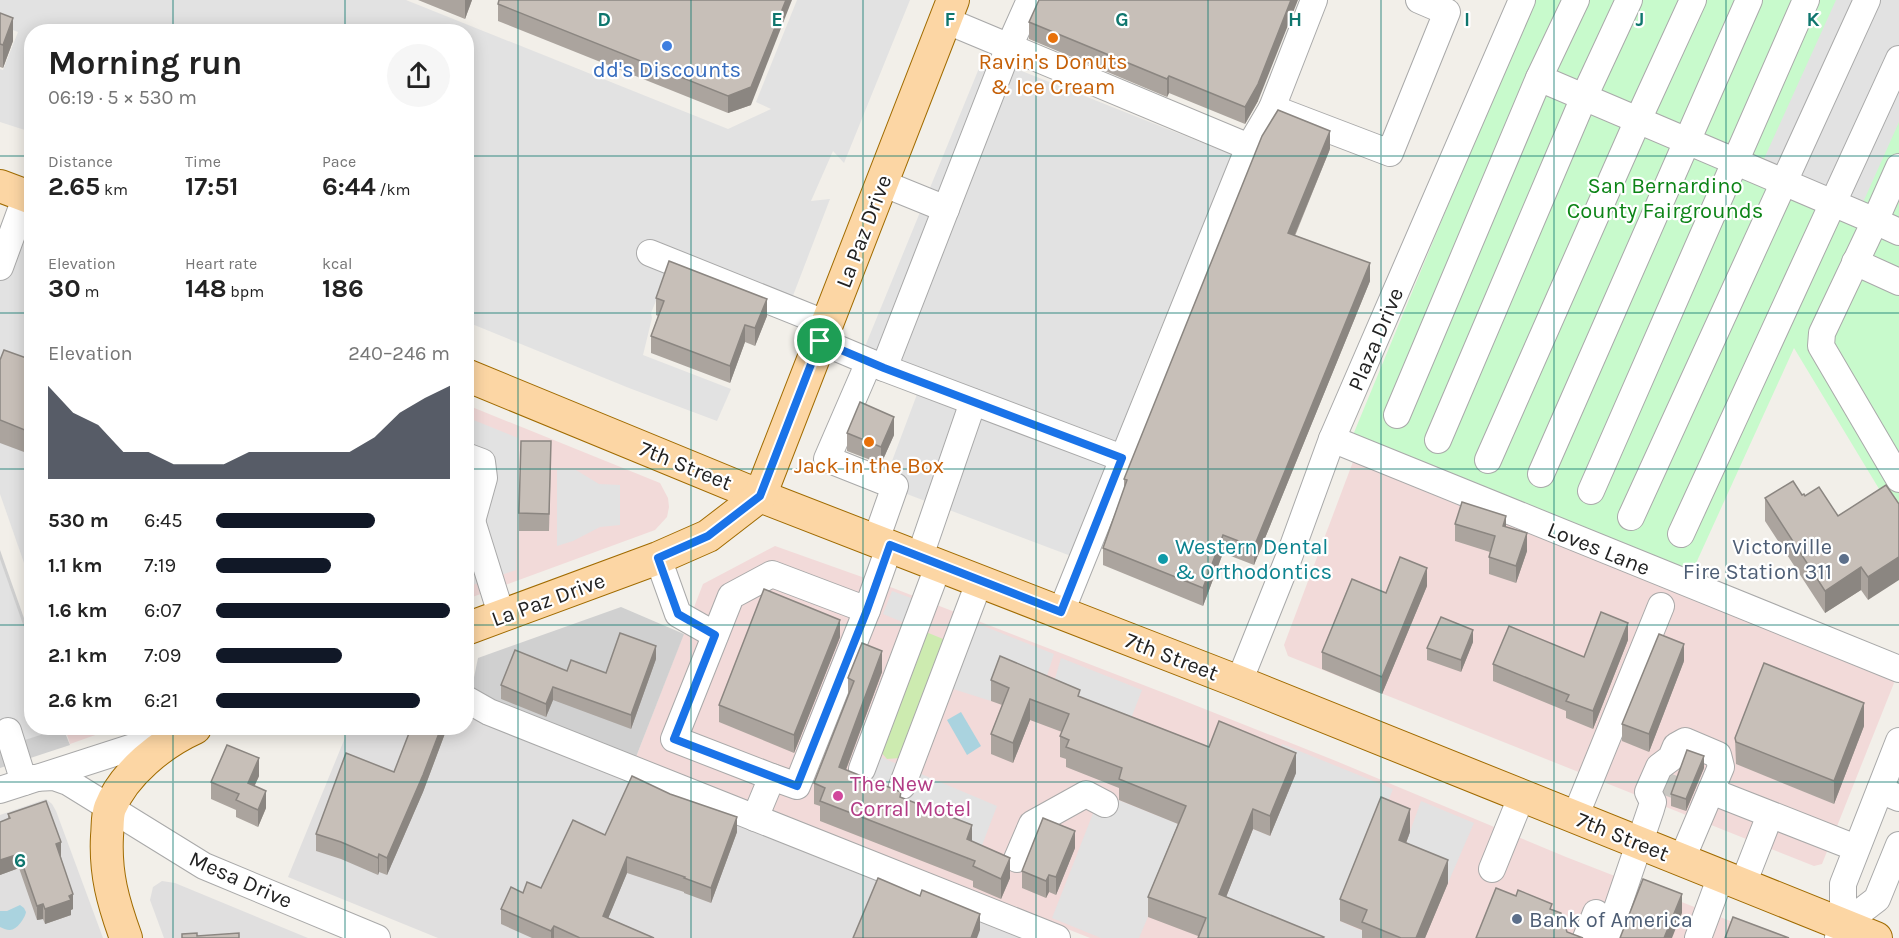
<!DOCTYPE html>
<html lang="en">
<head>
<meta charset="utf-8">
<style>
  body { margin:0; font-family:Karla,sans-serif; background:#f6f6f6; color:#222; height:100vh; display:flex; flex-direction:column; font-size:22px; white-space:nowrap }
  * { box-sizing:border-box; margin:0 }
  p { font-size:20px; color:#767676 }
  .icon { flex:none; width:33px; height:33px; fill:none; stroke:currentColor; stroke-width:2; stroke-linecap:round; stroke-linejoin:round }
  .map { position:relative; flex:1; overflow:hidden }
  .panel { position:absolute; left:24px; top:24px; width:450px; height:711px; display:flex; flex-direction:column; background:#fff; border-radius:24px; box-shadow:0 3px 15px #0003 }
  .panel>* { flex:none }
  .pin { position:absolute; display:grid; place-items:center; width:51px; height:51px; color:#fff; margin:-26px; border:3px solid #fff; border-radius:50%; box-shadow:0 2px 6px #0007 }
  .round { display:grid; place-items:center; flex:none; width:63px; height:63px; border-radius:32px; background:#f6f6f6 }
  .overview { display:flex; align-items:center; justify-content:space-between; height:102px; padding:0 24px }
  h1 { font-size:33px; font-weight:700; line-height:45px }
  .metrics { display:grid; grid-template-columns:repeat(3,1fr); gap:9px; height:102px; padding:6px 24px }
  .metrics div { display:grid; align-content:center }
  .metrics b { font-size:26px; font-weight:700 }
  .metrics small { font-size:16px; font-weight:400 }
  .metrics p { font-size:16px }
  .chart { height:168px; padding:12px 24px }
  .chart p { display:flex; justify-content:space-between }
  .chart svg { width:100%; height:108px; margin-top:6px; fill:#111827; opacity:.7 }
  ul { padding:0 24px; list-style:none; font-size:20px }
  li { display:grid; grid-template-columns:96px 72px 1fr; align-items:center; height:45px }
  li i { height:15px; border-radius:8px; background:#111827 }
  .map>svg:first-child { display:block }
  .residential { fill:#e0dfdf }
  .commercial { fill:#f2dad9 }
  .religious { fill:#d0d0d0 }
  .grass { fill:#cdebb0 }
  .park { fill:#c8facc }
  .parking { fill:#e2e2e2 }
  .water { fill:#aad3df }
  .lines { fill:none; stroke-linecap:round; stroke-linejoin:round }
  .minor-tunnel { stroke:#c8c6c1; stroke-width:26; stroke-dasharray:26 13; stroke-linecap:butt }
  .minor-casing { stroke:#a9a9a9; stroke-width:28 }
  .major-casing { stroke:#a06b00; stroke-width:34 }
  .minor { stroke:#fff; stroke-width:26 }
  .major { stroke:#fcd6a4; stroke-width:32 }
  .wall { fill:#aba49e }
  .shaded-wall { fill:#8b8681 }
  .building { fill:#c7bfb8; stroke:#8b8681; stroke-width:1.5 }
  .route-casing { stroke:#fff; stroke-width:12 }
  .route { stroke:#1a73e8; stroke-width:8 }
  .grid { fill:none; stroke:#0f766e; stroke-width:1.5; stroke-opacity:0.55 }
  .food-dot { fill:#e8710a; stroke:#fff; stroke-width:2 }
  .shop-dot { fill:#3f7fe0; stroke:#fff; stroke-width:2 }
  .culture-dot { fill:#0f9aa8; stroke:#fff; stroke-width:2 }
  .service-dot { fill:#5c6f8a; stroke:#fff; stroke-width:2 }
  .hotel-dot { fill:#d1479c; stroke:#fff; stroke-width:2 }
  .labels { text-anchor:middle; stroke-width:4.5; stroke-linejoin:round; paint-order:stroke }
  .food-label { font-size:22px; fill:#c56008; stroke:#fff }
  .shop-label { font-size:22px; fill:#366cbe; stroke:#fff }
  .park-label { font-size:22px; fill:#0c8416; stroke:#fff }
  .street-label { font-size:22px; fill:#222; stroke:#fff }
  .culture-label { font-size:22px; fill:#0d838f; stroke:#fff; text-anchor:start }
  .service-label { font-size:22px; fill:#4e5e75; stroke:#fff; text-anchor:end }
  .hotel-label { font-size:22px; fill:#b23c85; stroke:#fff; text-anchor:start }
  .grid-label { font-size:20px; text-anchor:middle; font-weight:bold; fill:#0f766e; stroke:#fff; stroke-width:4.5; stroke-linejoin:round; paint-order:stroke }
</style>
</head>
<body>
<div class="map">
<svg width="1899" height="938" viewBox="0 0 1899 938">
  <rect width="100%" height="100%" fill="#f2efe9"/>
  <g class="residential">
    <polygon points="467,706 1027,938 438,938 288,877 349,728 466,728"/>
    <polygon points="46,799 52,804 56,811 103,938 0,938 0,815"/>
    <polygon points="162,881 175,883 308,938 164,938 150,900 153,887"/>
  </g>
  <g class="commercial">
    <polygon points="467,405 660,483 668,498 669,507 667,517 655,530 467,599"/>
    <polygon points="1354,459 1889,675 1894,683 1822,864 1814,866 1288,656 1284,645"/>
    <polygon points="775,546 893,588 1177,698 1336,761 1566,857 1774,938 1090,938 636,757 703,584"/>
    <polygon points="65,728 115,728 70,744"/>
  </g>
  <g class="religious">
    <polygon points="0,550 31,638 32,728 63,728 70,745 0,768"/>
    <polygon points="621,607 684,634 636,757 471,692 478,658"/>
  </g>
  <polygon class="grass" points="926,632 948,641 900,758 887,759 880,751"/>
  <polygon class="park" points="1533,0 1899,0 1899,522 1794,348 1692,572 1353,435"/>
  <g class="parking">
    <polygon points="0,0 406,0 728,129 771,109 756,102 797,0 910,0 844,163 833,151 811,201 830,199 786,314 667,274 651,313 652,318 643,355 731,389 717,421 629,388 467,322 466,32 32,32 31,132 0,122 0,69 3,70 18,32 0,25"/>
    <polygon points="1836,0 1899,0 1899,122 1856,218 1758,172"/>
    <polygon points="984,56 1233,155 1145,366 1071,556 883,485 916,397 921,375 864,349"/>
    <polygon points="0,225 31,238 31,583 0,494"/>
    <polygon points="466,417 518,438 516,570 467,587"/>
    <polygon points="557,470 576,470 599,484 620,485 620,525 600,527 573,541 557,546"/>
    <polygon points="0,559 31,647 32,728 62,728 0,748"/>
    <polygon points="892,591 933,606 876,755 997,806 981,848 842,786 907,624 883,614"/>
    <polygon points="961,617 1054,654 1041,694 1000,678 991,701 934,683"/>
    <polygon points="1061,658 1142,690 1125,734 1049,699"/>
    <polygon points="1282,744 1393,789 1340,921 1367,933 1364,938 1276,938 1219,915 1253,829 1271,836 1273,764"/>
    <polygon points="1101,793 1186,827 1139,938 1101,938 1052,918"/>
    <polygon points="1421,801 1474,823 1448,883 1399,862"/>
  </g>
  <g class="water">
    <polygon points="961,712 981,746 967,755 947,720"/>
    <path d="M20 905 24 908 26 912C25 918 17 930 10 930 6 930 3 928 0 927V911H7Z"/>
  </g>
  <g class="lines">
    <polyline class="minor-tunnel" points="1664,795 1672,774"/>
    <defs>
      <g id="minor">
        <polyline points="1314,0 1272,108 1390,153 1447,12 1419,0"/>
        <polyline points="1576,0 1539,78 1875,221 1822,333 1821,346 1899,479"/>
        <polyline points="945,20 1249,147 1061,612"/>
        <polyline points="1249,147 1272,108"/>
        <polyline points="1899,167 1875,221 1899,232"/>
        <polyline points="882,183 946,209"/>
        <polyline points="650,253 827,324"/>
        <polyline points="1855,262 1899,282"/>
        <polyline points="0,267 26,196"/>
        <polyline points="820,341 884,368 1122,458"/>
        <polyline points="869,362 827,459 895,486 876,540"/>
        <polyline points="884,368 1009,47 1030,0"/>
        <polyline points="1397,415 1539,78"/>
        <polyline points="1332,439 1899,669"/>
        <polyline points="1438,440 1584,97 1629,0"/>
        <polyline points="466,456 482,462 484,478 472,521"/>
        <polyline points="1488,460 1638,120 1693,0"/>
        <polyline points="1541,474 1749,0"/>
        <polyline points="1591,491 1806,0"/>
        <polyline points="1631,517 1867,0"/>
        <polyline points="466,518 472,521 502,617"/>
        <polyline points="1681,534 1899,59"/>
        <polyline points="920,556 973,402"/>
        <polyline points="658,558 678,614 715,635"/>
        <polyline points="1239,682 1289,557 1332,439 1522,0"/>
        <polyline points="466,699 489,712 1057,938"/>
        <polyline points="8,731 24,782"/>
        <polyline points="862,769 939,564"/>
        <polyline points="772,777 674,739 731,596 772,574 867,610"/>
        <polyline points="34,778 54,777 68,782 204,866 377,938"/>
        <polyline points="902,786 980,580"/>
        <polyline points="0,790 173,734"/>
        <polyline points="1880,790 1899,798"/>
        <polyline points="1711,791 1856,848"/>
        <polyline points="1575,817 1661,606"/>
        <polyline points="755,818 772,777 797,786 867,610 890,545"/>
        <polyline points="1017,859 1032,824 1086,794 1105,804"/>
        <polyline points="1492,869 1522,795"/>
        <polyline points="1743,884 1770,815"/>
        <polyline points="1843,925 1877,899 1899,845"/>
        <polyline points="1586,938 1596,913"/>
        <polyline points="1607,938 1651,809 1653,802 1648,792 1659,767 1671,758 1676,746 1685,741 1718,755 1721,767 1682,859"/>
        <polyline points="1698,938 1721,876"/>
        <polyline points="1838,938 1843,925 1843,884 1899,741"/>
      </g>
      <g id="major">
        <polyline points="0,186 32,198"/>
        <polyline points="466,375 760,496 1239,682 1876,938"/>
        <polyline points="466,629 658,558 708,536 760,496 953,0"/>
        <path d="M126 938C113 902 105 874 107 836 108 827 107 816 110 808 124 773 162 743 195 728"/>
      </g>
    </defs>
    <use href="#minor" class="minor-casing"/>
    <use href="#major" class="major-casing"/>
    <use href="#minor" class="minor"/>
    <use href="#major" class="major"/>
  </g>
  <g class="wall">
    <polygon points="418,0 472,0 465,19"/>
    <polygon points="498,4 751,105 728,113 498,21"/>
    <polygon points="0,13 13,41 3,68 0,67"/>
    <polygon points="1029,22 1258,101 1245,124 1169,93 1167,97 1029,39"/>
    <polygon points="1330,149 1295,236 1370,281 1254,565 1223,553 1203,606 1103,565 1103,548 1124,489 1124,479"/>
    <polygon points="656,298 767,316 755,346 745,342 730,383 651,353 651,336 658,316 656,315"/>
    <polygon points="0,360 32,360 32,455 0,443"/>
    <polygon points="847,433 894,435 881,464 847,451"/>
    <polygon points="551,459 549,531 519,531 519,513"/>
    <polygon points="1886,485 1868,600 1861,590 1825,613 1765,521 1765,498 1802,495 1838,516"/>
    <polygon points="1455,524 1506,527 1527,551 1516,583 1489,574 1489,557 1490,552 1455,541"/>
    <polygon points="1427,586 1382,694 1322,669 1322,652 1386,593"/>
    <polygon points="840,637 794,753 719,722 719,705"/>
    <polygon points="1628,640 1593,729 1566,718 1566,711 1493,681 1493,664 1584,657"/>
    <polygon points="1473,642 1461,672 1427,660 1427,648"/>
    <polygon points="656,659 631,729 553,700 546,717 501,699 501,685 567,671 606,673"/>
    <polygon points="1684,661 1649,752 1622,741 1622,724"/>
    <polygon points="882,672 846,770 901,797 972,842 1010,878 1001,899 973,887 973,881 820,821 820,806 814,804 814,783 848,697 848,678"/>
    <polygon points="991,680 1080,697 1209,747 1296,773 1270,836 1253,829 1226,897 1324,938 1198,936 1148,917 1148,897 1178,824 1119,800 1119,788 1066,767 1066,759 1060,757 1060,736 1062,732 1030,720 1013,763 991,754 991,734 1002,705 991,701"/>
    <polygon points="1864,726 1834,804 1736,764 1735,738"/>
    <polygon points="411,728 447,728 423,792 387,875 379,872 378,875 341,859 316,851 316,834 394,772"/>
    <polygon points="1704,768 1686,811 1671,806 1671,794"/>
    <polygon points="259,776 254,786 266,808 258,827 236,817 236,810 211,799 211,782"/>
    <polygon points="8,814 61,857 73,909 71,910 71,915 45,924 43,919 37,920 19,868 0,875 0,822 8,819"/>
    <polygon points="737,832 711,903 684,893 684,892 627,873 608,918 654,938 532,938 501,924 501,909 523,893 541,888 605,835"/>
    <polygon points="1410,832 1406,843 1448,883 1425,938 1362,938 1362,930 1340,921 1340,899"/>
    <polygon points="1075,848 1056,895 1049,892 1046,898 1022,888 1022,871"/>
  </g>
  <g class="shaded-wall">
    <polygon points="465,0 472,0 465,19"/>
    <polygon points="786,0 792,0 751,105 728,113 728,96"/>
    <polygon points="1291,0 1298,0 1258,101 1245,124 1245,107"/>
    <polygon points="13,18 13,41 3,68 3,45"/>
    <polygon points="1169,76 1169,93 1167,97 1167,79"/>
    <polygon points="1330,131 1330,149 1288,251 1288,233"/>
    <polygon points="1370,263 1370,281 1254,565 1254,547"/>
    <polygon points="767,299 767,316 755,346 755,328"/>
    <polygon points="745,325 745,342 730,383 730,366"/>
    <polygon points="894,417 894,435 881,464 881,447"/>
    <polygon points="1506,516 1506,533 1503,526"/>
    <polygon points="1527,533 1527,551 1516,583 1516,566"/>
    <polygon points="1223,535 1223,553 1203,606 1203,588"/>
    <polygon points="1899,557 1899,580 1868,600 1868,577"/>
    <polygon points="1861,567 1861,590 1825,613 1825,591"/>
    <polygon points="1427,568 1427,586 1382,694 1382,677"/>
    <polygon points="840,620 840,637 794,753 794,735"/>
    <polygon points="1628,623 1628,640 1593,729 1593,711"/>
    <polygon points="1473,630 1473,642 1461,672 1461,660"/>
    <polygon points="1684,644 1684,661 1649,752 1649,734"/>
    <polygon points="656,646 656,659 631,729 631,715"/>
    <polygon points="882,651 882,672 839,788 839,767"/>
    <polygon points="553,687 553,700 546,717 546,704"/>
    <polygon points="1030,699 1030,720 1013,763 1013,743"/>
    <polygon points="1864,703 1864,726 1834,804 1834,781"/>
    <polygon points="441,728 447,728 423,792 387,875 387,858"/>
    <polygon points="1296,753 1296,773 1270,836 1270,816"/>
    <polygon points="1704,756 1704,768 1686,811 1686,799"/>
    <polygon points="259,758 259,776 248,801 248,783"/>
    <polygon points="266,791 266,808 258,827 258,810"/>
    <polygon points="1253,809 1253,829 1219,915 1219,894"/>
    <polygon points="1410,809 1410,832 1399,862 1399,840"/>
    <polygon points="737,817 737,832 711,903 711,888"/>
    <polygon points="972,825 972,845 967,860 967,839"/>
    <polygon points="1075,831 1075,848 1056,895 1056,877"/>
    <polygon points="61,842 61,857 56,859 56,844"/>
    <polygon points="19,854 19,868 0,875 0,860"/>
    <polygon points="379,854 379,872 378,875 378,858"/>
    <polygon points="627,857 627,873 603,931 603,916"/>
    <polygon points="1010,858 1010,878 1001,899 1001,879"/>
    <polygon points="1448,860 1448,883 1425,938 1416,938"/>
    <polygon points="1049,875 1049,892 1046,898 1046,881"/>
    <polygon points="73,894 73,909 71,910 71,915 45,924 45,909"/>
    <polygon points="1682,894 1682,913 1672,938 1664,938"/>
    <polygon points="43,904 43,919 37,920 37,906"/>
    <polygon points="980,914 980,930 977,938 971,938"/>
    <polygon points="554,926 554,938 551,938 551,931"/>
  </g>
  <g class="building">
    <polygon points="499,0 786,0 751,87 728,96 498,4"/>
    <polygon points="1039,0 1291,0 1258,84 1245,107 1169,76 1167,79 1029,22"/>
    <polygon points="0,13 13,18 3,45 0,44"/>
    <polygon points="1278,110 1330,131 1288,233 1370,263 1254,547 1223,535 1203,588 1103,548 1127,480 1124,479 1262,136"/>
    <polygon points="669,261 767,299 755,328 745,325 730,366 651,336 664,301 656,298"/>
    <polygon points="4,350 32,360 32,433 0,420 0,360"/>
    <polygon points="860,402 894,417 881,447 847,433"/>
    <polygon points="521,441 551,441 549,514 519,513"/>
    <polygon points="1793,481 1802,495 1804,494 1805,496 1819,487 1838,516 1886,485 1899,504 1899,557 1868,577 1861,567 1825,591 1765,498"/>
    <polygon points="1462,502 1506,516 1503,526 1527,533 1516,566 1489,557 1495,536 1455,524"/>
    <polygon points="1400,557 1427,568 1382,677 1322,652 1352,579 1386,593"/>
    <polygon points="764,589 840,620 794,735 719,705"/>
    <polygon points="1601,612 1628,623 1593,711 1566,701 1569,695 1493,664 1509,626 1584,657"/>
    <polygon points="1441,617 1473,630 1461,660 1427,648"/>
    <polygon points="620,633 656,646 631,715 553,687 546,704 501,685 515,650 567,671 571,660 606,673"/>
    <polygon points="1659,634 1684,644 1649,734 1622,724"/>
    <polygon points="862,643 882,651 839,767 901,792 900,797 972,825 967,839 1010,858 1001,879 973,866 975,861 820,801 825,788 814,783 854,681 848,678"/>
    <polygon points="1000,656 1080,690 1078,696 1209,747 1219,721 1296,753 1270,816 1253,809 1219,894 1324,937 1323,938 1198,938 1206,918 1148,897 1186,806 1119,779 1122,768 1066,747 1069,740 1060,736 1069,714 1030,699 1013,743 991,734 1009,688 991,680"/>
    <polygon points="1764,663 1864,703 1834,781 1736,742 1735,738"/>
    <polygon points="411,728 441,728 423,775 387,858 379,854 378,858 341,842 316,834 346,753 394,772"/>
    <polygon points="227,745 259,758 248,783 266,791 258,810 236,800 239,794 211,782"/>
    <polygon points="1687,750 1704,756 1686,799 1671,794"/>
    <polygon points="632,776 670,794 737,817 711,888 684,878 685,877 627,857 603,916 654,938 580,938 554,926 551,931 501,909 511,887 523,893 527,882 541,888 573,820 605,835"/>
    <polygon points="1381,797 1410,809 1399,840 1448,860 1416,938 1401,938 1362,922 1367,910 1340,899"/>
    <polygon points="46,801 61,842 56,844 73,894 69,896 71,900 45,909 43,904 37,906 19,854 0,860 0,822 10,818 8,814"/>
    <polygon points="1043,818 1075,831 1056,877 1049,875 1046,881 1022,871"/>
    <polygon points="878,878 920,896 922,890 980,914 971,938 853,938"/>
    <polygon points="1643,879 1682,894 1664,938 1620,938"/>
    <polygon points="1496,888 1516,896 1518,890 1552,904 1550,909 1561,913 1567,932 1583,938 1476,938"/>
    <polygon points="1733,917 1789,938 1725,938"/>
    <polygon points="197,933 197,936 239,933 239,938 182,938 182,934"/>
  </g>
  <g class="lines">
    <defs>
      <polygon id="route" points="820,341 884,368 1122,458 1061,612 890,545 867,610 797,786 674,739 715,635 678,614 658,558 708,536 760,496"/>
    </defs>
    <use href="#route" class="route-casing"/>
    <use href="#route" class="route"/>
  </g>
  <path class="grid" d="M173 0V32M345 0V32M518 0V938M691 0V938M863 0V938M1036 0V938M1208 0V938M1381 0V938M1554 0V938M1726 0V938M0 156H32M466 156H1899M0 313H32M466 313H1899M0 469H32M466 469H1899M0 625H32M466 625H1899M173 728V938M345 728V938M0 782H1899"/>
  <g class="food-dot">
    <circle cx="1053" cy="38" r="6"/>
    <circle cx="869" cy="442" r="6"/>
  </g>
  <circle class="shop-dot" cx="667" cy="46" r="6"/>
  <circle class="culture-dot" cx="1163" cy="559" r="6"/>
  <g class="service-dot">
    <circle cx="1844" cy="559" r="6"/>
    <circle cx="1517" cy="919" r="6"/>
  </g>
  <circle class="hotel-dot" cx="838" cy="796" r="6"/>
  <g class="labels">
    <g class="food-label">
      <text x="1053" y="69">Ravin's Donuts<tspan x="1053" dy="25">&amp; Ice Cream</tspan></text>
      <text x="869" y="473">Jack in the Box</text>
    </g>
    <g class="shop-label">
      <text x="667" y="77">dd's Discounts</text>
    </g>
    <g class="park-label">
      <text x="1665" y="193">San Bernardino<tspan x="1665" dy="25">County Fairgrounds</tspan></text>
    </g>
    <g class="street-label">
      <text transform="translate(863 231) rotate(-69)" y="8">La Paz Drive</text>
      <text transform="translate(1375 339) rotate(-67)" y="8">Plaza Drive</text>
      <text transform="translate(686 465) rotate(22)" y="8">7th Street</text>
      <text transform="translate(1599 548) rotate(22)" y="8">Loves Lane</text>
      <text transform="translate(548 599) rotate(-20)" y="8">La Paz Drive</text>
      <text transform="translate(1172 656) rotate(21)" y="8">7th Street</text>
      <text transform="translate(1623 836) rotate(22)" y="8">7th Street</text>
      <text transform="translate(241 879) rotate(24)" y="8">Mesa Drive</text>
    </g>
    <g class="culture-label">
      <text x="1175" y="554">Western Dental<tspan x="1175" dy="25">&amp; Orthodontics</tspan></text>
    </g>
    <g class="service-label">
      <text x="1832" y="554">Victorville<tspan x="1832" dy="25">Fire Station 311</tspan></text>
      <text x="1529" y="927" text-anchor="start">Bank of America</text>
    </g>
    <g class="hotel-label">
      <text x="850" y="791">The New<tspan x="850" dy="25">Corral Motel</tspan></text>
    </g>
  </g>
  <g class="grid-label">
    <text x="604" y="26">D</text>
    <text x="777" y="26">E</text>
    <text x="950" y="26">F</text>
    <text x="1122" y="26">G</text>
    <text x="1295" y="26">H</text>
    <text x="1467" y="26">I</text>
    <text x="1640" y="26">J</text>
    <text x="1813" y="26">K</text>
    <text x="20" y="867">6</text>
  </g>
</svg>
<div class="pin" style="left:820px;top:341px;background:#1e9e55"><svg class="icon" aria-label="arrive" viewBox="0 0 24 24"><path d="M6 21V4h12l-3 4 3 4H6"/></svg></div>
<section class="panel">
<div class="overview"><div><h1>Morning run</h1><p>06:19 · 5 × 530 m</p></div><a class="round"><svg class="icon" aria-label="share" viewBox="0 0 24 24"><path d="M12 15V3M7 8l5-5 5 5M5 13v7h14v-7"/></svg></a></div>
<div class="metrics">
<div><p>Distance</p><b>2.65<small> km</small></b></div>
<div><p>Time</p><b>17:51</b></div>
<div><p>Pace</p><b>6:44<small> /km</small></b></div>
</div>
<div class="metrics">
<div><p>Elevation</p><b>30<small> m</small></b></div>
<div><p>Heart rate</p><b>148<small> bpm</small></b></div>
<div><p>kcal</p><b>186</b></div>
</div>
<div class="chart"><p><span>Elevation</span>240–246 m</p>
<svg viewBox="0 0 160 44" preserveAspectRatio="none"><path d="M0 44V6L10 17L20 22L30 33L40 33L50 38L60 38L70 38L80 33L90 33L100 33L110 33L120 33L130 27L140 17L150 11L160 6V44z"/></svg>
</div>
<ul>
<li><b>530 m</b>6:45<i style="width:68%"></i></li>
<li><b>1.1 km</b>7:19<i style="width:49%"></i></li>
<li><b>1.6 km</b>6:07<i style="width:100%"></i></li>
<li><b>2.1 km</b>7:09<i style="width:54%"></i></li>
<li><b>2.6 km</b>6:21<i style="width:87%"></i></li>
</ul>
</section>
</div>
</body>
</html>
